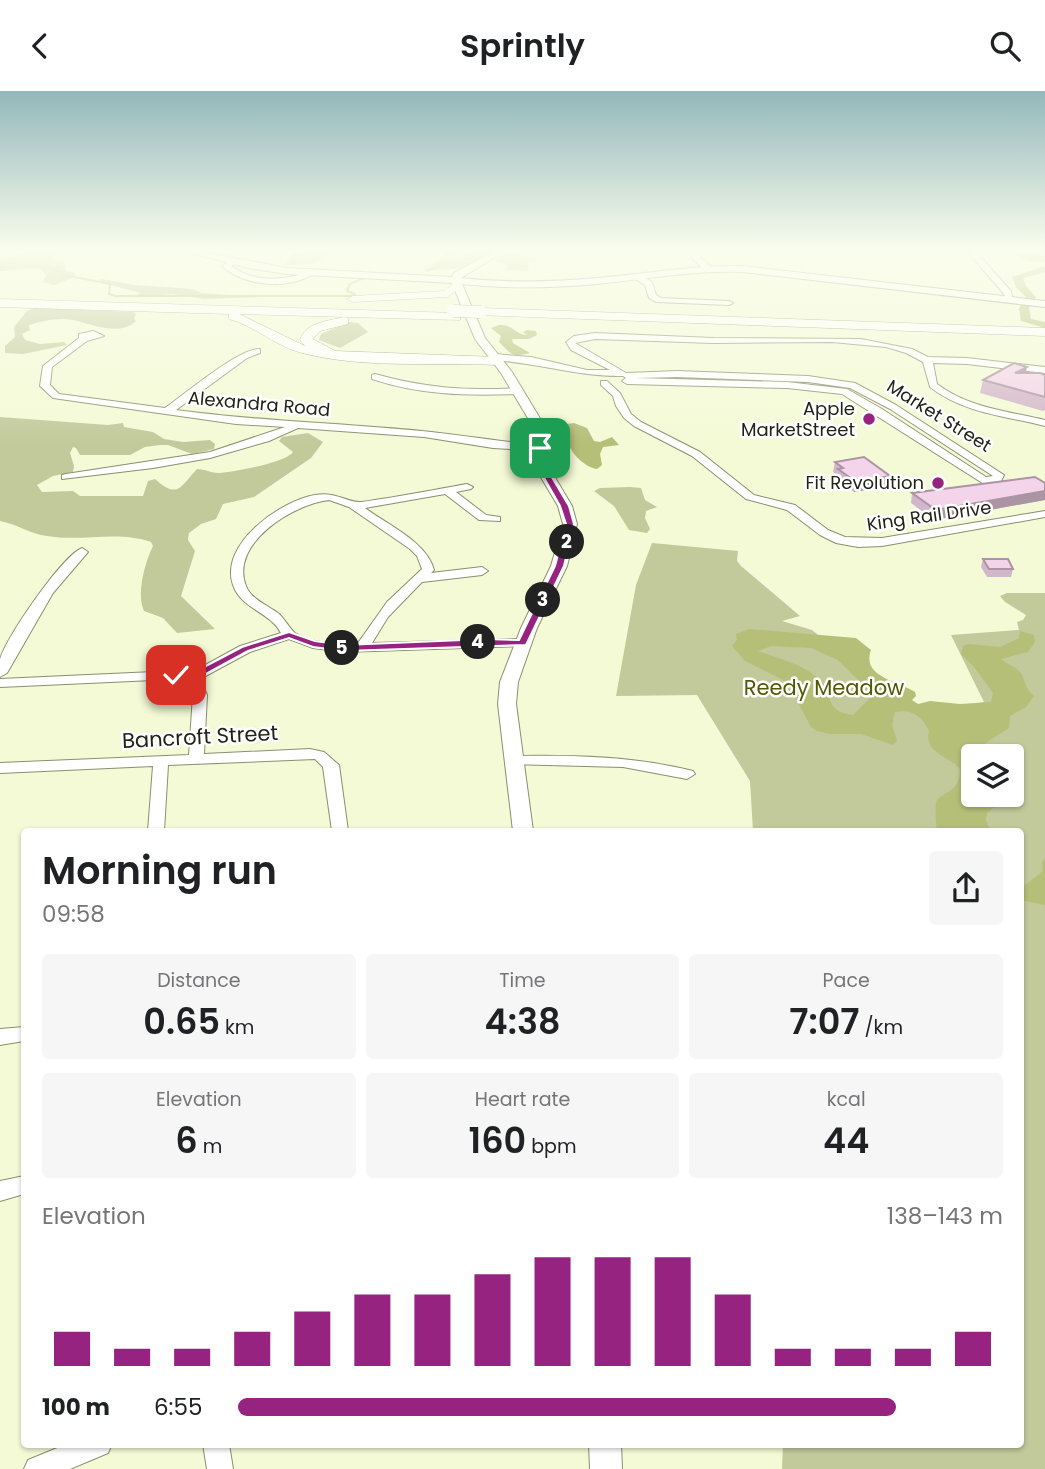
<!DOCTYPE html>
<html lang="en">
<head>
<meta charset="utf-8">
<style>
  body { margin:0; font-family:Poppins,sans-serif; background:#f6f6f6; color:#202124; height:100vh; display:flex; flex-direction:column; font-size:26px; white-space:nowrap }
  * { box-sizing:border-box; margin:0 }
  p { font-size:23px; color:#757577 }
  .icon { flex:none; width:38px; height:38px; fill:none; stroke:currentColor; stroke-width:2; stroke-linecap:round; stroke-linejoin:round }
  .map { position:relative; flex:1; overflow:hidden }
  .drawer { position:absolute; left:21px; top:737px; width:1003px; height:620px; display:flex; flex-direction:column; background:#fff; border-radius:7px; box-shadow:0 2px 5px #0004 }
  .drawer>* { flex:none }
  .controls { position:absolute; left:961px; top:653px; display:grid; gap:14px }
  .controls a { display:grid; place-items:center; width:63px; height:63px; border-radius:7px; background:#fff; box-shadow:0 2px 5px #0004; font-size:35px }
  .pin { position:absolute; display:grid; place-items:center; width:60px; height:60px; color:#fff; margin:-30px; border-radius:14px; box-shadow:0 4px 10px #0006 }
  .km { position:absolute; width:35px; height:35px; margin:-18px; border-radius:50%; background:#222; color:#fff; font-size:19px; line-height:35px; text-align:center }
  .round { display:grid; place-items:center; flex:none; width:74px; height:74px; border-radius:7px; background:#f6f6f6 }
  .head { display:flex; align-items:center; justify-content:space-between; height:119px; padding:0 21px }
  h1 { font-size:38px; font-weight:600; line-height:52px }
  .stats { display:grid; grid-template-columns:repeat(3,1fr); gap:10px; height:119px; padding:7px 21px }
  .stats div { display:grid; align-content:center; border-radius:7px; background:#f6f6f6; text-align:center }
  .stats b { font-size:35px; font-weight:600 }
  .stats small { font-size:19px; font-weight:400 }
  .stats p { font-size:19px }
  .chart { height:196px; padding:14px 21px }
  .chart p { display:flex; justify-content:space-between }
  .chart svg { width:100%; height:126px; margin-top:7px; stroke:#972380; stroke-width:6 }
  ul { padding:0 21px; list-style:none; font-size:23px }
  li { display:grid; grid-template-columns:112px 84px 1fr; align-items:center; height:52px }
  li i { height:18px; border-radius:9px; background:#972380 }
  header { display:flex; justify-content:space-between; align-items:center; height:91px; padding:0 21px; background:#fff; font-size:32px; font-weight:600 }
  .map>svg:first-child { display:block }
  .green { fill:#c2c99b; fill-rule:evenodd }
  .water { fill:#b5bf78; fill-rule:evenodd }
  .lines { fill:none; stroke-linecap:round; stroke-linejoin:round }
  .stream { stroke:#b5bf78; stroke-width:2 }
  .river { fill:#b5bf78; fill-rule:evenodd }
  .minor-casing { stroke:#8a8f6e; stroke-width:2 }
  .major-casing { stroke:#8a8f6e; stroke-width:2 }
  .highway-casing { stroke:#8a8f6e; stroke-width:1 }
  .minor { fill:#fff; fill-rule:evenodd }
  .major { fill:#fff; fill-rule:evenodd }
  .highway { fill:#fff; fill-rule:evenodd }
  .highway-bridge-casing { stroke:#8a8f6e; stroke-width:13; stroke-linecap:butt }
  .highway-bridge { stroke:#fff; stroke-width:12 }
  .wall { fill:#d2b6c9 }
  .shaded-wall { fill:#ab94a4 }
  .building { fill:#f4d4ea; stroke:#ab94a4; stroke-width:2 }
  .route { fill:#972380; stroke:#fff; stroke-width:2 }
  .poi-dot { fill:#972380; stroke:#fff; stroke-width:2.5 }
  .labels { text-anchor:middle; stroke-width:5; stroke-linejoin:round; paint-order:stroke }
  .far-street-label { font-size:18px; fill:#212316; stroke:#fff }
  .far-poi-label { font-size:18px; fill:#212316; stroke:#fff; text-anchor:end }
  .park-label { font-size:21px; fill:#535903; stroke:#fff }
  .street-label { font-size:21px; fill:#212316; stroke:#fff }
</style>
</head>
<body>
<header><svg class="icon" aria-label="back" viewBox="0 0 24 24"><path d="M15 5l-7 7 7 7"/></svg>Sprintly<svg class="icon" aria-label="search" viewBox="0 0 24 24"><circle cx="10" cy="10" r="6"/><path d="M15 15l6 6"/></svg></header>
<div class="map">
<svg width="1045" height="1378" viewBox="0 0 1045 1378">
  <rect width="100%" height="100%" fill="#f4fad6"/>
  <g class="green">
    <polygon points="24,160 70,160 51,164 54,170 64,171 66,180 75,182 75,186 54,194 43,191 46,184 39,177 0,180 0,168 24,163"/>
    <polygon points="303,160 332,160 314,172 283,175 290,169 291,164"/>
    <polygon points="450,160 458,160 454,164 460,166 471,160 501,160 456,178 426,179"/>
    <polygon points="511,161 539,168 529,172 528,180 507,179 507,173 494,170"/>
    <polygon points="102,188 135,194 193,198 201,202 261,206 204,208 172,203 133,206 129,206 141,202 103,192 100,189"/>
    <path d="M35 217 133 221 136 223 134 227 136 230C119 246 92 233 73 229 59 226 42 230 29 234L30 239 22 243 25 249 40 253 64 251 67 254 23 263 5 262V255L15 246 14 236 27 220Z"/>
    <polygon points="349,231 358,232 368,241 340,257 319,249 321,243"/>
    <path d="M0 326 108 334 123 332 124 336 153 341 164 348 183 351 210 349 215 353 214 358 192 363 168 354H160L145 356 130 364H80L76 357 73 356 70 362 74 375 73 381 53 385 37 394 42 401 73 400 80 405H143L148 390 155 388C178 409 181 395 197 378 205 378 211 382 219 382 234 381 285 372 293 361L279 350 282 346 308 342 323 351 311 367 254 406 223 413 216 428 201 433 189 442 188 449 195 460 181 505 215 538 177 542 163 527 144 520C136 503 145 471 153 455L151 451C118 439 82 451 47 445 30 443 17 433 0 430Z"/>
    <polygon points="630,396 641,397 645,409 657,416 646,420 645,427 650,438 647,442 629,439 614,415 594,400 600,397"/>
    <path d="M652 452 738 460 737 470 741 475 800 525 782 530 812 539 900 609 934 620 984 611 951 544 1019 539 1017 531 1023 529 1026 524 1005 511 1000 505 1007 502H1045V1378H782L783 1353H1020V740H753L750 690 697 604 616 605 636 494ZM973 665H1012V704H973Z"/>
  </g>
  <g class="water">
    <path d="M499 234C513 233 514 243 527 244L523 241 527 239 536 240 537 244 529 248H512L513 252 530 262C510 267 512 263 499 251L501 245 491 237Z"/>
    <path d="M567 333 574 332 587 337 594 350 600 351 612 346 619 354 603 356 600 363 602 374 597 378C579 375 560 350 567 333Z"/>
    <path d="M749 538 856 547 871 559C861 586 898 590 915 601L916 605 912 609 918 613 930 610 960 613 991 611 993 602 974 576 961 563 963 555 968 553 1000 556 1019 547 1020 540 1034 544 1035 551 1028 561 1001 568C1008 574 1019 576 1023 586 1026 595 1026 598 1034 605L1026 616 1010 625 1009 637 981 655V658L988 665H973V704H1012V699L1024 706 998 713 987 722 986 729 990 740H937C936 732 935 721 936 712 938 701 961 704 960 678 949 664 924 663 929 640 922 625 912 618 895 621L892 634 897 650 893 654 861 643H830L817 640 811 636 787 591 745 570 732 555 737 549 736 543ZM771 555 811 557 838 569 873 604 853 624C823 621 834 601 818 587 801 572 777 567 758 560Z"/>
    <polygon points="1045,767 1045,814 1020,809 1020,798 1043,780 1042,771"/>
  </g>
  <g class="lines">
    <g class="stream">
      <polyline points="0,176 47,175 64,184 110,193 109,203 115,205 351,205 355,203 347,200 350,193 366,186"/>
      <polyline points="426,180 473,165 477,162 474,160"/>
    </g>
    <g class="river">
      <polygon points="1007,160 1045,165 1045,171 1028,170"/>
      <polygon points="1045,175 1045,181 1023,187 1026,195 1036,206 1029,217 1031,228 1045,231 1045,237 1021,230 1019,217 1026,206 1016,196 1012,186"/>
    </g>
    <defs>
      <g id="minor">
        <polygon points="701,160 710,160 700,166 710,175 710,179 704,179 691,166"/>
        <polygon points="967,160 975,160 1011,200 1013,211 1007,211 1004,203"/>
        <path d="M232 169 239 171 231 175C254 192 285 190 310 180L314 182C290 200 243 195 222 175Z"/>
        <polygon points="635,184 641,184 652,191 656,204 661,207 729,210 733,212 729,214 656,211 649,207 645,194 635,188"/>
        <path d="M93 240 104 245 87 250 52 276 50 294 59 303 165 317C185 303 239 257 260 258V262L247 267 176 319C258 330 340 332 422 340 462 344 500 351 540 354L545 357 540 360 493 357 424 346 298 337 269 350 210 367 153 377 62 388V384L66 383 210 361 285 336 236 333 53 307 40 295 43 275 79 247V243Z"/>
        <path d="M595 242 713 247 861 248 912 258 928 266 967 267 1045 276V282L967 273 933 272 937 293C969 317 1007 320 1045 329V335C1005 325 963 322 930 296L923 271 906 262 886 256 832 251 713 252 595 248 575 252 626 282 677 280 808 285 855 292 896 314 1004 384 1001 390 984 393 842 303 787 297 627 293 622 290 626 287 623 285C579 286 538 272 494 269L490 266 494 263 531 266 587 279H610L571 259 566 251 574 245ZM677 286 808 291 850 297 890 318 993 385 986 386 882 318 847 298 787 291 636 287Z"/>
        <path d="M375 283C425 297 466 300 518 297L523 300 518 303C467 305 420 304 372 288V284Z"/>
        <polygon points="601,290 607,290 620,302 631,323 641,331 700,361 754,404 795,414 828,439 845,446 882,447 1045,420 1045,426 882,455 858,456 836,452 820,444 787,419 746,408 692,365 634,335 624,327 616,315 613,305 601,294"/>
        <path d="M467 393 473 396 471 398 456 401 486 424 500 426V430L479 429 445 403 365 417C388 434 427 451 434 479L431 482 482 476 488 480 482 484 422 491 388 526 372 552 522 548 527 549 529 552 527 555 344 561 313 557 289 548 250 561 200 588 207 604 204 663 310 658 324 661 339 674 348 740H332L323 676 315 668 168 674 164 740H148L153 675 0 682V672L189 664 193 604 188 592 176 588 0 596V588L176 580 189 583 240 555 281 542C270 521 241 518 233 494 219 453 280 410 315 404 335 400 349 412 361 411 397 406 432 399 467 393ZM329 409 349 416 410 458 417 465 422 478 387 511 358 552C340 553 311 553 295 542 289 537 285 528 278 522 267 514 251 508 246 495 229 452 294 413 329 409Z"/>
        <path d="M82 457 88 461 53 502 7 582 0 586C0 581 0 574 0 569 4 549 63 464 82 457Z"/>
        <path d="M514 665C575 664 633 665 693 680L695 683 687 688 623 676 509 673 506 670 509 667Z"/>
        <polygon points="24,936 24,950 0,954 0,938"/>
        <polygon points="24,1085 24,1103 0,1110 0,1090"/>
        <polygon points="67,1353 112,1353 108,1362 70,1378 24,1378 28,1369"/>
        <polygon points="203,1353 229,1353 233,1378 207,1378"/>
      </g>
      <g id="major">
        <path d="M183 160H198L287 177 452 186 454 182 495 160H505L461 187C507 192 551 191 597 187 646 183 694 174 743 175L1045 210V216L743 181C694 179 646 188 597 193 552 197 507 198 462 193L485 247 512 281 544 334 550 378 572 415 577 433 567 475 537 537 518 591 516 613 533 740H513L498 613 500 591 521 537 551 475 563 433 558 415 536 378 532 334 501 282 475 248 452 192 287 183 248 177Z"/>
        <polygon points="589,1353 621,1353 622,1378 590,1378"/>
      </g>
      <g id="highway">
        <polygon points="454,192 464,194 447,206 353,211 347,208 353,205 444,200"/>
        <path d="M0 208 456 222 460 223V229L239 223 305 255 300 249C306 231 328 230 344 226L348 227V233L320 240 313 248 335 260 497 266 504 270 497 274C433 271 365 278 302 262 275 255 255 235 229 228V223L0 216Z"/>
        <polygon points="481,217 1045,237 1045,245 477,224 475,221"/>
      </g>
    </defs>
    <use href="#minor" class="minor-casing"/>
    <use href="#major" class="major-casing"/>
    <use href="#highway" class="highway-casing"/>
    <use href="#minor" class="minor"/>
    <use href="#major" class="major"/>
    <use href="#highway" class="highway"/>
    <defs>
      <polyline id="highway-bridge" points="453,220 481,221"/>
    </defs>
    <use href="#highway-bridge" class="highway-bridge-casing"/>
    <use href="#highway-bridge" class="highway-bridge"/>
  </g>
  <g class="wall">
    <polygon points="1025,282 1045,284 1045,319 1043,320 980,302 983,289"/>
    <polygon points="835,371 890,385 888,395 854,401 837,388 837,384 833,381"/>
    <polygon points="1045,392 1045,409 934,429 911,412 912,402"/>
    <polygon points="983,468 1013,478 1011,486 987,486 981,476"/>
  </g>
  <g class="shaded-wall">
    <polygon points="1027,276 1024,289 1015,282"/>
    <polygon points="890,385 888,395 854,401 856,391"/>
    <polygon points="1045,400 1045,409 934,429 936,419"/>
  </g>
  <g class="building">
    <polygon points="1014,272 1027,276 1015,282 1040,282 1045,284 1045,306 983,289"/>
    <polygon points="864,366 890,385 856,391 838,378 843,377 835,371"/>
    <polygon points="1035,386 1045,392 1045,400 936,419 912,402"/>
    <polygon points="983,468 1008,468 1013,478 989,478"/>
  </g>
  <linearGradient id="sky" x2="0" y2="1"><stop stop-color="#93b8bb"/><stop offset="0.45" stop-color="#fafded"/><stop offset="1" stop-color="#fafded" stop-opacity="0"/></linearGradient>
  <rect width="1045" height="353" fill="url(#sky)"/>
  <polygon class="route" points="540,355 544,357 547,378 569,415 574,433 564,475 526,554 344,560 313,556 289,547 248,560 193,590 170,584 176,581 189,584 242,556 289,541 315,550 344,554 487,548 519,549 555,475 566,433 560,415 539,378 536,357"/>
  <g class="poi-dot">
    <circle cx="869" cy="328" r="7"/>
    <circle cx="938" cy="392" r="7"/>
  </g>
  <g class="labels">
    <g class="far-street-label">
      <text transform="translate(259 313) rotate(5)" y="6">Alexandra Road</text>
      <text transform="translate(939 325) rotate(32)" y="6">Market Street</text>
      <text transform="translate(929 425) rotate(-8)" y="6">King Rail Drive</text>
    </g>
    <g class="far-poi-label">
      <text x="855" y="324">Apple<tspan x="855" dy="21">MarketStreet</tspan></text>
      <text x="924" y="398">Fit Revolution</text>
    </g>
    <g class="park-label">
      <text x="824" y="604">Reedy Meadow</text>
    </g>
    <g class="street-label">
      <text transform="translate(200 646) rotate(-3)" y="7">Bancroft Street</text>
    </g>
  </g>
</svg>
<div class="controls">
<a><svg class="icon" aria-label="layers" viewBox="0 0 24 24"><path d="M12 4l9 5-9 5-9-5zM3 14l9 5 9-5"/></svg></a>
</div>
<div class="pin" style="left:540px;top:357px;background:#1e9e55"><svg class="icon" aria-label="arrive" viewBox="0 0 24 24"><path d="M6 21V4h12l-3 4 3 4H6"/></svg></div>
<div class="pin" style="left:176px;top:584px;background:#d93025"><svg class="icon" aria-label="check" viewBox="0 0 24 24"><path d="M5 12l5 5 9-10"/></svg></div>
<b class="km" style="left:567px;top:451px">2</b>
<b class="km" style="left:543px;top:509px">3</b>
<b class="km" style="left:478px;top:551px">4</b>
<b class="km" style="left:342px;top:557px">5</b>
<section class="drawer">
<div class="head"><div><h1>Morning run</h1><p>09:58</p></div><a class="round"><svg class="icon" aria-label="share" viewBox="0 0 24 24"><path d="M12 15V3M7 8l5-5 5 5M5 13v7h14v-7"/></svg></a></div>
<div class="stats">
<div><p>Distance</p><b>0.65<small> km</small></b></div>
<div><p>Time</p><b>4:38</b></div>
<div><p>Pace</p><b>7:07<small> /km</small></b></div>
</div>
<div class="stats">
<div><p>Elevation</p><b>6<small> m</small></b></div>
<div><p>Heart rate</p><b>160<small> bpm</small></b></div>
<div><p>kcal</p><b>44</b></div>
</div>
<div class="chart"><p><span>Elevation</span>138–143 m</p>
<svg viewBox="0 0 160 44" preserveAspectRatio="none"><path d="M5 44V32M15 44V38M25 44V38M35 44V32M45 44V25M55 44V19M65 44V19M75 44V12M85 44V6M95 44V6M105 44V6M115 44V19M125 44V38M135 44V38M145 44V38M155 44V32"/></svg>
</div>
<ul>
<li><b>100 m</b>6:55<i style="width:86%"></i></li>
</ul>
</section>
</div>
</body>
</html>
